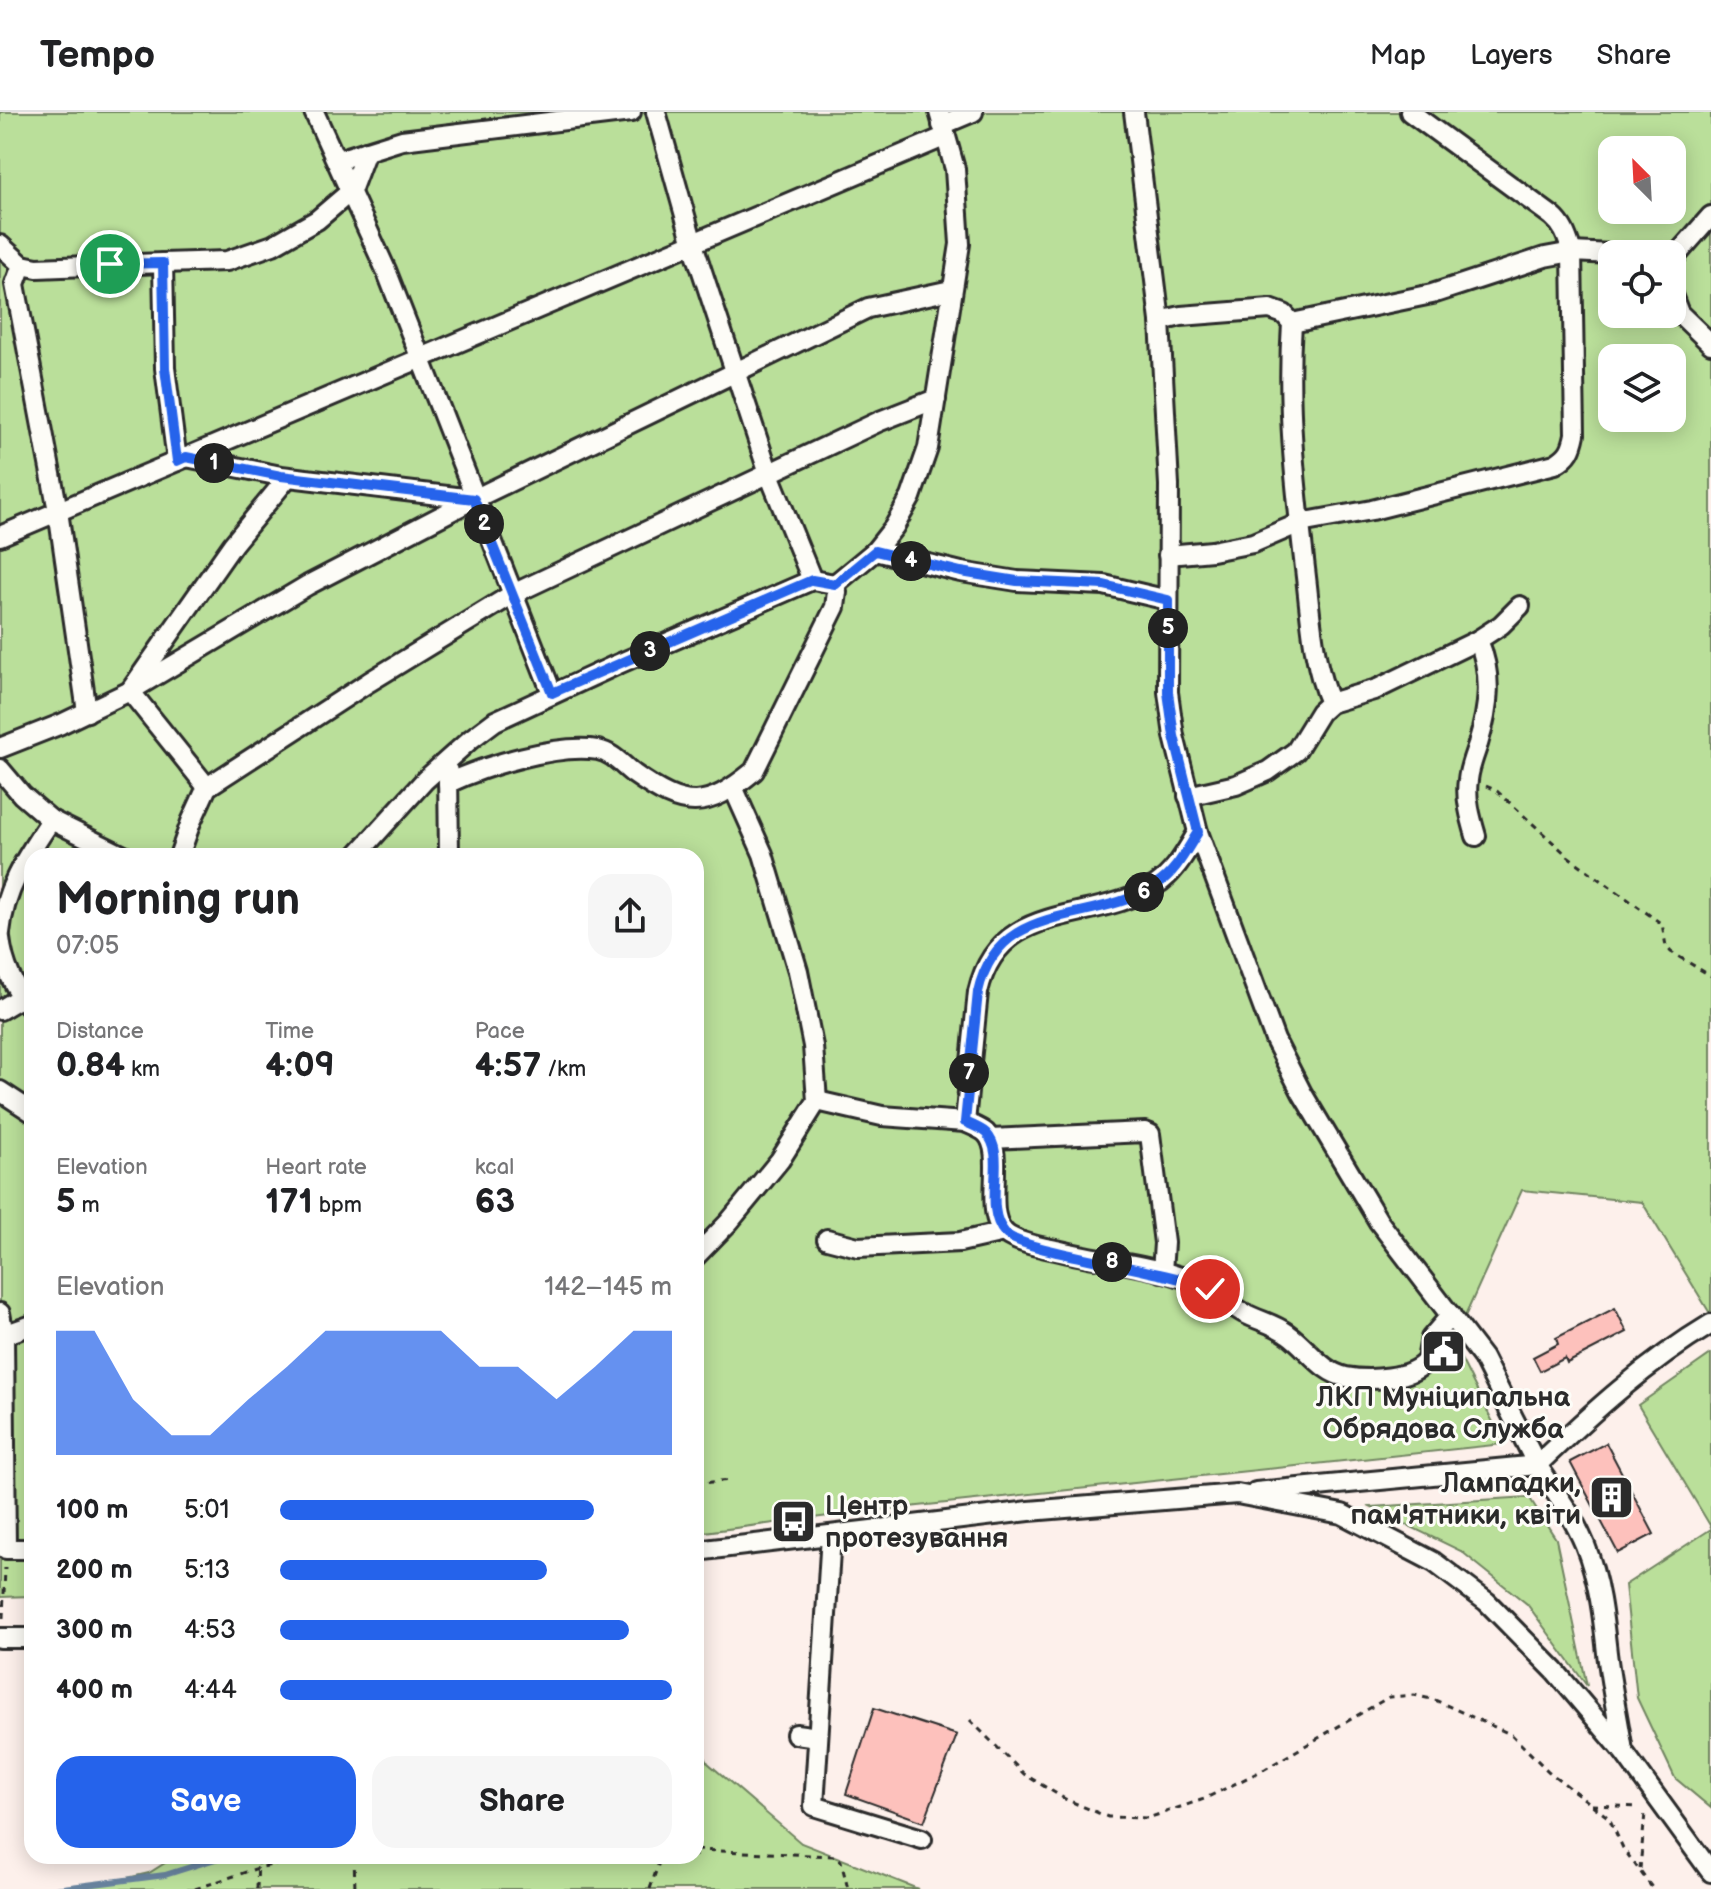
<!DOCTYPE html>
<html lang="en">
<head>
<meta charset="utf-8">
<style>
  body { margin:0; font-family:"Balsamiq Sans",sans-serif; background:#f6f6f6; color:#202124; height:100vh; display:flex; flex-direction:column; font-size:30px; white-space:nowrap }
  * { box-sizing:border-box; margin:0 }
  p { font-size:26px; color:#757577 }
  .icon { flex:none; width:44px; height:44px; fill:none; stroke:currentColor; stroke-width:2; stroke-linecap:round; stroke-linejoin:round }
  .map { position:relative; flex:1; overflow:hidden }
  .side { position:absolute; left:24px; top:736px; width:680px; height:1016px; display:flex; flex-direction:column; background:#fff; border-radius:24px; box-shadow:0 4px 20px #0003 }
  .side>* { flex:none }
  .needle { width:52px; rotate:336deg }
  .tools { position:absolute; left:1598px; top:24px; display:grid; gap:16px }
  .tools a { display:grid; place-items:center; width:88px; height:88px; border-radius:16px; background:#fff; box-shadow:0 4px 20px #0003; font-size:40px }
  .pin { position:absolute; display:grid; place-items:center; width:68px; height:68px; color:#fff; margin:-34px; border:4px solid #fff; border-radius:50%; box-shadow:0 2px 8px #0007 }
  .km { position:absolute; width:40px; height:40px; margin:-20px; border-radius:50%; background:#222; color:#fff; font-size:22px; line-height:40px; text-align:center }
  .round { display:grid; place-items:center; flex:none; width:84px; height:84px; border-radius:24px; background:#f6f6f6 }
  .overview { display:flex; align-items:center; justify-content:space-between; height:136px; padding:0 32px }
  h1 { font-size:44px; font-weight:800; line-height:60px }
  .metrics { display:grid; grid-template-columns:repeat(3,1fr); gap:12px; height:136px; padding:8px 32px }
  .metrics div { display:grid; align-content:center }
  .metrics b { font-size:34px; font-weight:800 }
  .metrics small { font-size:22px; font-weight:400 }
  .metrics p { font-size:22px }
  .chart { height:224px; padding:16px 32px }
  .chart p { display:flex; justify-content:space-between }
  .chart svg { width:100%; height:144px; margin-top:8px; fill:#2563eb; opacity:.7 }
  .button { display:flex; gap:16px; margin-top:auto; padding:16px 32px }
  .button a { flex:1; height:92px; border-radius:24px; background:#2563eb; color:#fff; font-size:32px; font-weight:800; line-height:92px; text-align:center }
  .button a+a { background:#f6f6f6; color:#202124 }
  ul { padding:0 32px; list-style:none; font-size:26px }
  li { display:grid; grid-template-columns:128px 96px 1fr; align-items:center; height:60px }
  li i { height:20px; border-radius:10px; background:#2563eb }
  header { display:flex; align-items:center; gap:48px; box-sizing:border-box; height:112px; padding:0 40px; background:#fff; border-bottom:2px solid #e0e0e0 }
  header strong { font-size:38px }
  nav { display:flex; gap:44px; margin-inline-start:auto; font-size:28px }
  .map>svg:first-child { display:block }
  .green { fill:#badf9a; stroke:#728562; stroke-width:2; fill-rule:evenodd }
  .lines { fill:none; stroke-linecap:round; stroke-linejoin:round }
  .stream { stroke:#68839e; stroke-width:6 }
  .building { fill:#fdc1bc; stroke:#2b2b2b; stroke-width:2 }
  .minor-casing { stroke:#2b2b2b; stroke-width:24 }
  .path { stroke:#2b2b2b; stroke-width:3; stroke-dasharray:6 6; stroke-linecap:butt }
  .minor { stroke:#fdfcf7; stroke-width:18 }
  .route-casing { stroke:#fff; stroke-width:16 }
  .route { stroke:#2563eb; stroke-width:10 }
  .labels { text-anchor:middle; stroke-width:6; stroke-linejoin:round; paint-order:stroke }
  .poi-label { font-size:28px; font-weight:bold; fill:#2b2b2b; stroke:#fdfcf7 }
</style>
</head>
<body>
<header>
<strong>Tempo</strong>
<nav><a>Map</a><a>Layers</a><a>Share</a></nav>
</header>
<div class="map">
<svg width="1711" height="1777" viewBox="0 0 1711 1777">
  <rect width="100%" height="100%" fill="#fdf0eb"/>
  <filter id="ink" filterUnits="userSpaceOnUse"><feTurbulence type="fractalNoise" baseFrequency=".0125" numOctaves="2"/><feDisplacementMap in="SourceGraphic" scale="16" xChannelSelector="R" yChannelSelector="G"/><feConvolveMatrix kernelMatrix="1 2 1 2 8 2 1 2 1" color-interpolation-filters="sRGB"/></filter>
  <g filter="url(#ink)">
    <g class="green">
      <path d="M0 0H1711V1203L1642 1090 1522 1078 1453 1231 1504 1332 852 1401 696 1421V744H32V1484L0 1485ZM1612 38H1672V98H1612ZM1612 142H1672V202H1612ZM1612 246H1672V306H1612Z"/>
      <polygon points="1711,1242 1711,1415 1638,1293"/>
      <polygon points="1529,1385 1556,1427 1587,1574 1527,1492 1461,1439 1370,1395"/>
      <polygon points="1711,1417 1711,1696 1675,1666 1637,1586 1625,1473"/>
      <polygon points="696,1627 708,1651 801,1731 918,1777 79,1777 149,1761 176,1744 696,1744"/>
    </g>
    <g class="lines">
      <polyline class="stream" points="55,1777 165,1763 225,1744"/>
    </g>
    <g class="building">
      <polygon points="1615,1196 1627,1220 1567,1251 1565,1246 1540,1259 1533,1245 1558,1232 1556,1226"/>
      <polygon points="1447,1230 1454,1243 1439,1250 1442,1232"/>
      <polygon points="1606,1331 1654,1422 1618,1441 1570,1350"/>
      <polygon points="874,1596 957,1623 924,1710 846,1682"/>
    </g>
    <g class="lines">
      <defs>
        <g id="minor">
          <polyline points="314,0 386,158 552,581"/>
          <polyline points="656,0 693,132 769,362 812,468"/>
          <path d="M1134 0 1160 209 1169 373 1168 580 1174 624 1198 720 1275 928 1302 981 1379 1110 1483 1246 1537 1353C1591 1301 1646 1251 1711 1212"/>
          <polyline points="942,13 973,0"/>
          <polyline points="338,48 402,28 631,0"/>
          <polyline points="0,133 22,153 15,172 58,399 87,600"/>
          <polyline points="163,151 227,149 273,133 317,108 351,79 366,39"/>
          <polyline points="22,153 37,156 163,151 165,256 177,349"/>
          <polyline points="1672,160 1674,146 1711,104"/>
          <polyline points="1672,183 1679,201 1711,232"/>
          <path d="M1160 209 1181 204 1270 197 1284 202 1292 211C1286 298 1296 379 1306 465 1311 507 1313 552 1330 591"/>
          <polyline points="1292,211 1432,182 1545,145 1572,140 1612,142"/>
          <polyline points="186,345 281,364 472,387"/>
          <polyline points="0,424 944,25"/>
          <polyline points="875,439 961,460 1017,469 1104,473 1168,488"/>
          <path d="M1168 443 1212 439 1253 431 1300 411 1372 398 1555 352C1569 344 1572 337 1575 322L1572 140C1567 125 1564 114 1552 104L1410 0"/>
          <polyline points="0,636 61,612 130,579 308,473 474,387 868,196 951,178"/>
          <polyline points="0,657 22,683 51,708 124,744"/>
          <polyline points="448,659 449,744"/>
          <path d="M448 671C485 654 558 631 598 638 613 641 622 653 634 662 685 698 705 699 754 659L835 495 837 480 835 472"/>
          <polyline points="207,675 130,579 233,432 288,365"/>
          <polyline points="1188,684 1236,673 1268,659 1296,639 1320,600 1330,591 1377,577 1478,528 1501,513 1520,494"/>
          <path d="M1476 724C1471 707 1465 686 1468 668 1469 656 1474 644 1478 632 1489 596 1493 563 1478 528"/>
          <polyline points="179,744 191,710 207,675 369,570 513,482 880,309 936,287"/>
          <polyline points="356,744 425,668 471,627 495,609 616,553 812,468 835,472 875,439 894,415 911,385 928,336 960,132 955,57 939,0"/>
          <path d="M0 821C4 777 27 744 51 708"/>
          <path d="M0 826C3 853 13 876 32 897"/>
          <polyline points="0,898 22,885"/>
          <polyline points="0,979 32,1000"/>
          <path d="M817 989 882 1004 965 1010 978 880C999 786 1092 814 1156 773 1176 760 1186 739 1198 720"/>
          <path d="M965 1010C971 1013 980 1016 986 1021 1008 1043 979 1106 1009 1124 1023 1132 1041 1135 1056 1138 1104 1150 1159 1153 1204 1174 1219 1181 1230 1194 1244 1201 1259 1209 1275 1212 1288 1222 1308 1236 1321 1260 1346 1265 1368 1269 1412 1268 1427 1248L1431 1226 1451 1203"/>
          <polyline points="991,1027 1145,1020 1150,1022 1164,1131 1162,1160"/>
          <polyline points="827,1127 858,1135 960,1130 1004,1120"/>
          <polyline points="696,1144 729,1110 780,1048 817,989 813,934 798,859 763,742 733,675"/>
          <polyline points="0,1201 4,1223 6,1437 32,1437"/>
          <polyline points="4,1223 32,1213"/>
          <path d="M1256 1380 1537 1353C1554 1378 1573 1404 1585 1433 1599 1468 1603 1504 1607 1541 1611 1574 1618 1606 1623 1639"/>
          <polyline points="831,1423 814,1694 922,1727"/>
          <polyline points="696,1439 1029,1399 1237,1382 1342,1402 1434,1450 1487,1490 1555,1559 1623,1639 1711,1760"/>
          <polyline points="0,1526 32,1526"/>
          <polyline points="796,1622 818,1625"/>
        </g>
      </defs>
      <use href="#minor" class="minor-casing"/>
      <g class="path">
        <polyline points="1486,674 1497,679 1569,745 1662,812 1666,834 1671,840 1711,864"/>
        <polyline points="696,1372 729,1368"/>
        <polyline points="3,1506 5,1456"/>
        <polyline points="970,1608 1024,1662 1065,1687 1108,1705 1148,1706 1204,1687 1265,1657 1389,1585 1414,1583 1435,1588 1512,1623 1548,1659 1609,1706 1623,1736 1653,1777"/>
        <polyline points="1592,1693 1640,1695"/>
        <polyline points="696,1738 836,1744 841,1749 848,1777"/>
        <polyline points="354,1744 355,1777"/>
        <polyline points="1640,1757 1645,1701"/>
        <polyline points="195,1777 258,1756 312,1744"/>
        <polyline points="257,1777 258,1744"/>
        <polyline points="650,1777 661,1744"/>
      </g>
      <use href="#minor" class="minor"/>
    </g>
  </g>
  <g class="lines" filter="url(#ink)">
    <defs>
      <path id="route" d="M110 152 163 151 165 256 177 349 186 345 281 364 474 387 552 581 812 468 835 472 875 439 961 460 1017 469 1104 473 1168 488V580L1174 624 1198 720C1186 739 1176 760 1156 773 1092 815 999 786 978 880L965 1010C972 1013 980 1016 986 1021 1009 1044 981 1094 1005 1121 1023 1141 1171 1158 1210 1177"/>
    </defs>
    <use href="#route" class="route-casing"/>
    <use href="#route" class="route"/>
  </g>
  <defs>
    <symbol id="civic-square" viewBox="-11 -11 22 22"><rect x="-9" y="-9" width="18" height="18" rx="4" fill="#2b2b2b" stroke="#fdfcf7"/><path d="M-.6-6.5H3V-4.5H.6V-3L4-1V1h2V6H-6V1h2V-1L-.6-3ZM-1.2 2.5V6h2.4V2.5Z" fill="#fff"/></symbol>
    <symbol id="building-square" viewBox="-11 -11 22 22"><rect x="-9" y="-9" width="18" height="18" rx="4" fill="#2b2b2b" stroke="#fdfcf7"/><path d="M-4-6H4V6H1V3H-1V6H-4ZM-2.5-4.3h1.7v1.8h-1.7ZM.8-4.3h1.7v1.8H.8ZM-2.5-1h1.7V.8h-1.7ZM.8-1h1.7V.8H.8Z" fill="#fff"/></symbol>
    <symbol id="bus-square" viewBox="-11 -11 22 22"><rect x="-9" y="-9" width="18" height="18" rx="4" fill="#2b2b2b" stroke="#fdfcf7"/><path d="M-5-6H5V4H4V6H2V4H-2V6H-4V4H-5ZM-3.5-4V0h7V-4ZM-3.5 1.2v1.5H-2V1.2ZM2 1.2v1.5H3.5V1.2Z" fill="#fff"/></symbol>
  </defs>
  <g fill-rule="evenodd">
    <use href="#civic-square" x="1418" y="1214" width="51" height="51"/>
    <use href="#building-square" x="1586" y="1360" width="51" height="51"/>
    <use href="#bus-square" x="768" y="1384" width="51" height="51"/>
  </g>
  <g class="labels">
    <g class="poi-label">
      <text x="1443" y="1294">ЛКП Муніципальна<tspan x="1443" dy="32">Обрядова Служба</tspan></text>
      <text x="1581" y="1380" text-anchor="end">Лампадки,<tspan x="1581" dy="32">пам'ятники, квіти</tspan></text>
      <text x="825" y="1403" text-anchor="start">Центр<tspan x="825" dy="32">протезування</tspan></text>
    </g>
  </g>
</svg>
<div class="tools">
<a><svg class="needle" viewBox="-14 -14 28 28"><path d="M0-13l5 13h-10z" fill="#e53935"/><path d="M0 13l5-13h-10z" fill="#757577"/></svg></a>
<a><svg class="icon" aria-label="locate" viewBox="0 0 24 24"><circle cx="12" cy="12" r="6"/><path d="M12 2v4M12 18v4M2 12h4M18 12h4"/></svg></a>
<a><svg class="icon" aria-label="layers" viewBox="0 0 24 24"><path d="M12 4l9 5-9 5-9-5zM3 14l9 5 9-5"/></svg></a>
</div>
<div class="pin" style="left:110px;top:152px;background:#1e9e55"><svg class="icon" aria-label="arrive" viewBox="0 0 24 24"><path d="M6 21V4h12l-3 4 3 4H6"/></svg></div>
<div class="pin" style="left:1210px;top:1177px;background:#d93025"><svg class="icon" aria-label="check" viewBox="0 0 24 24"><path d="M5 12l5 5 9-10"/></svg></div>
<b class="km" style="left:214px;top:351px">1</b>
<b class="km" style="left:484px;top:412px">2</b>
<b class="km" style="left:650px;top:539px">3</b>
<b class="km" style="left:911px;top:449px">4</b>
<b class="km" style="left:1168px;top:516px">5</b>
<b class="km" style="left:1144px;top:780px">6</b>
<b class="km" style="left:969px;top:961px">7</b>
<b class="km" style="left:1112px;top:1150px">8</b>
<section class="side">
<div class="overview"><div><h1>Morning run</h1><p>07:05</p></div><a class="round"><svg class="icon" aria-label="share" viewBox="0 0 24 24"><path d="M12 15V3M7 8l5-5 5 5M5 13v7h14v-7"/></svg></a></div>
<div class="metrics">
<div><p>Distance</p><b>0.84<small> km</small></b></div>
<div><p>Time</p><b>4:09</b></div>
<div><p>Pace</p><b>4:57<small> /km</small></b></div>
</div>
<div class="metrics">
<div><p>Elevation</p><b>5<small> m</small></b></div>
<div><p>Heart rate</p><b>171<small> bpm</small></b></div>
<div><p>kcal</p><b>63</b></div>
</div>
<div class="chart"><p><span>Elevation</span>142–145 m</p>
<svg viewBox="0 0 160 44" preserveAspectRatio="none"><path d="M0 44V6L10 6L20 27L30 38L40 38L50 27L60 17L70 6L80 6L90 6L100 6L110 17L120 17L130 27L140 17L150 6L160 6V44z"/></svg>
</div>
<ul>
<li><b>100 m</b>5:01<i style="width:80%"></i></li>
<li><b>200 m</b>5:13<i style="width:68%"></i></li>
<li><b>300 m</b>4:53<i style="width:89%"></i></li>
<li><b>400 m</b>4:44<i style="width:100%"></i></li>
</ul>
<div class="button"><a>Save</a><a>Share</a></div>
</section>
</div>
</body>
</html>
